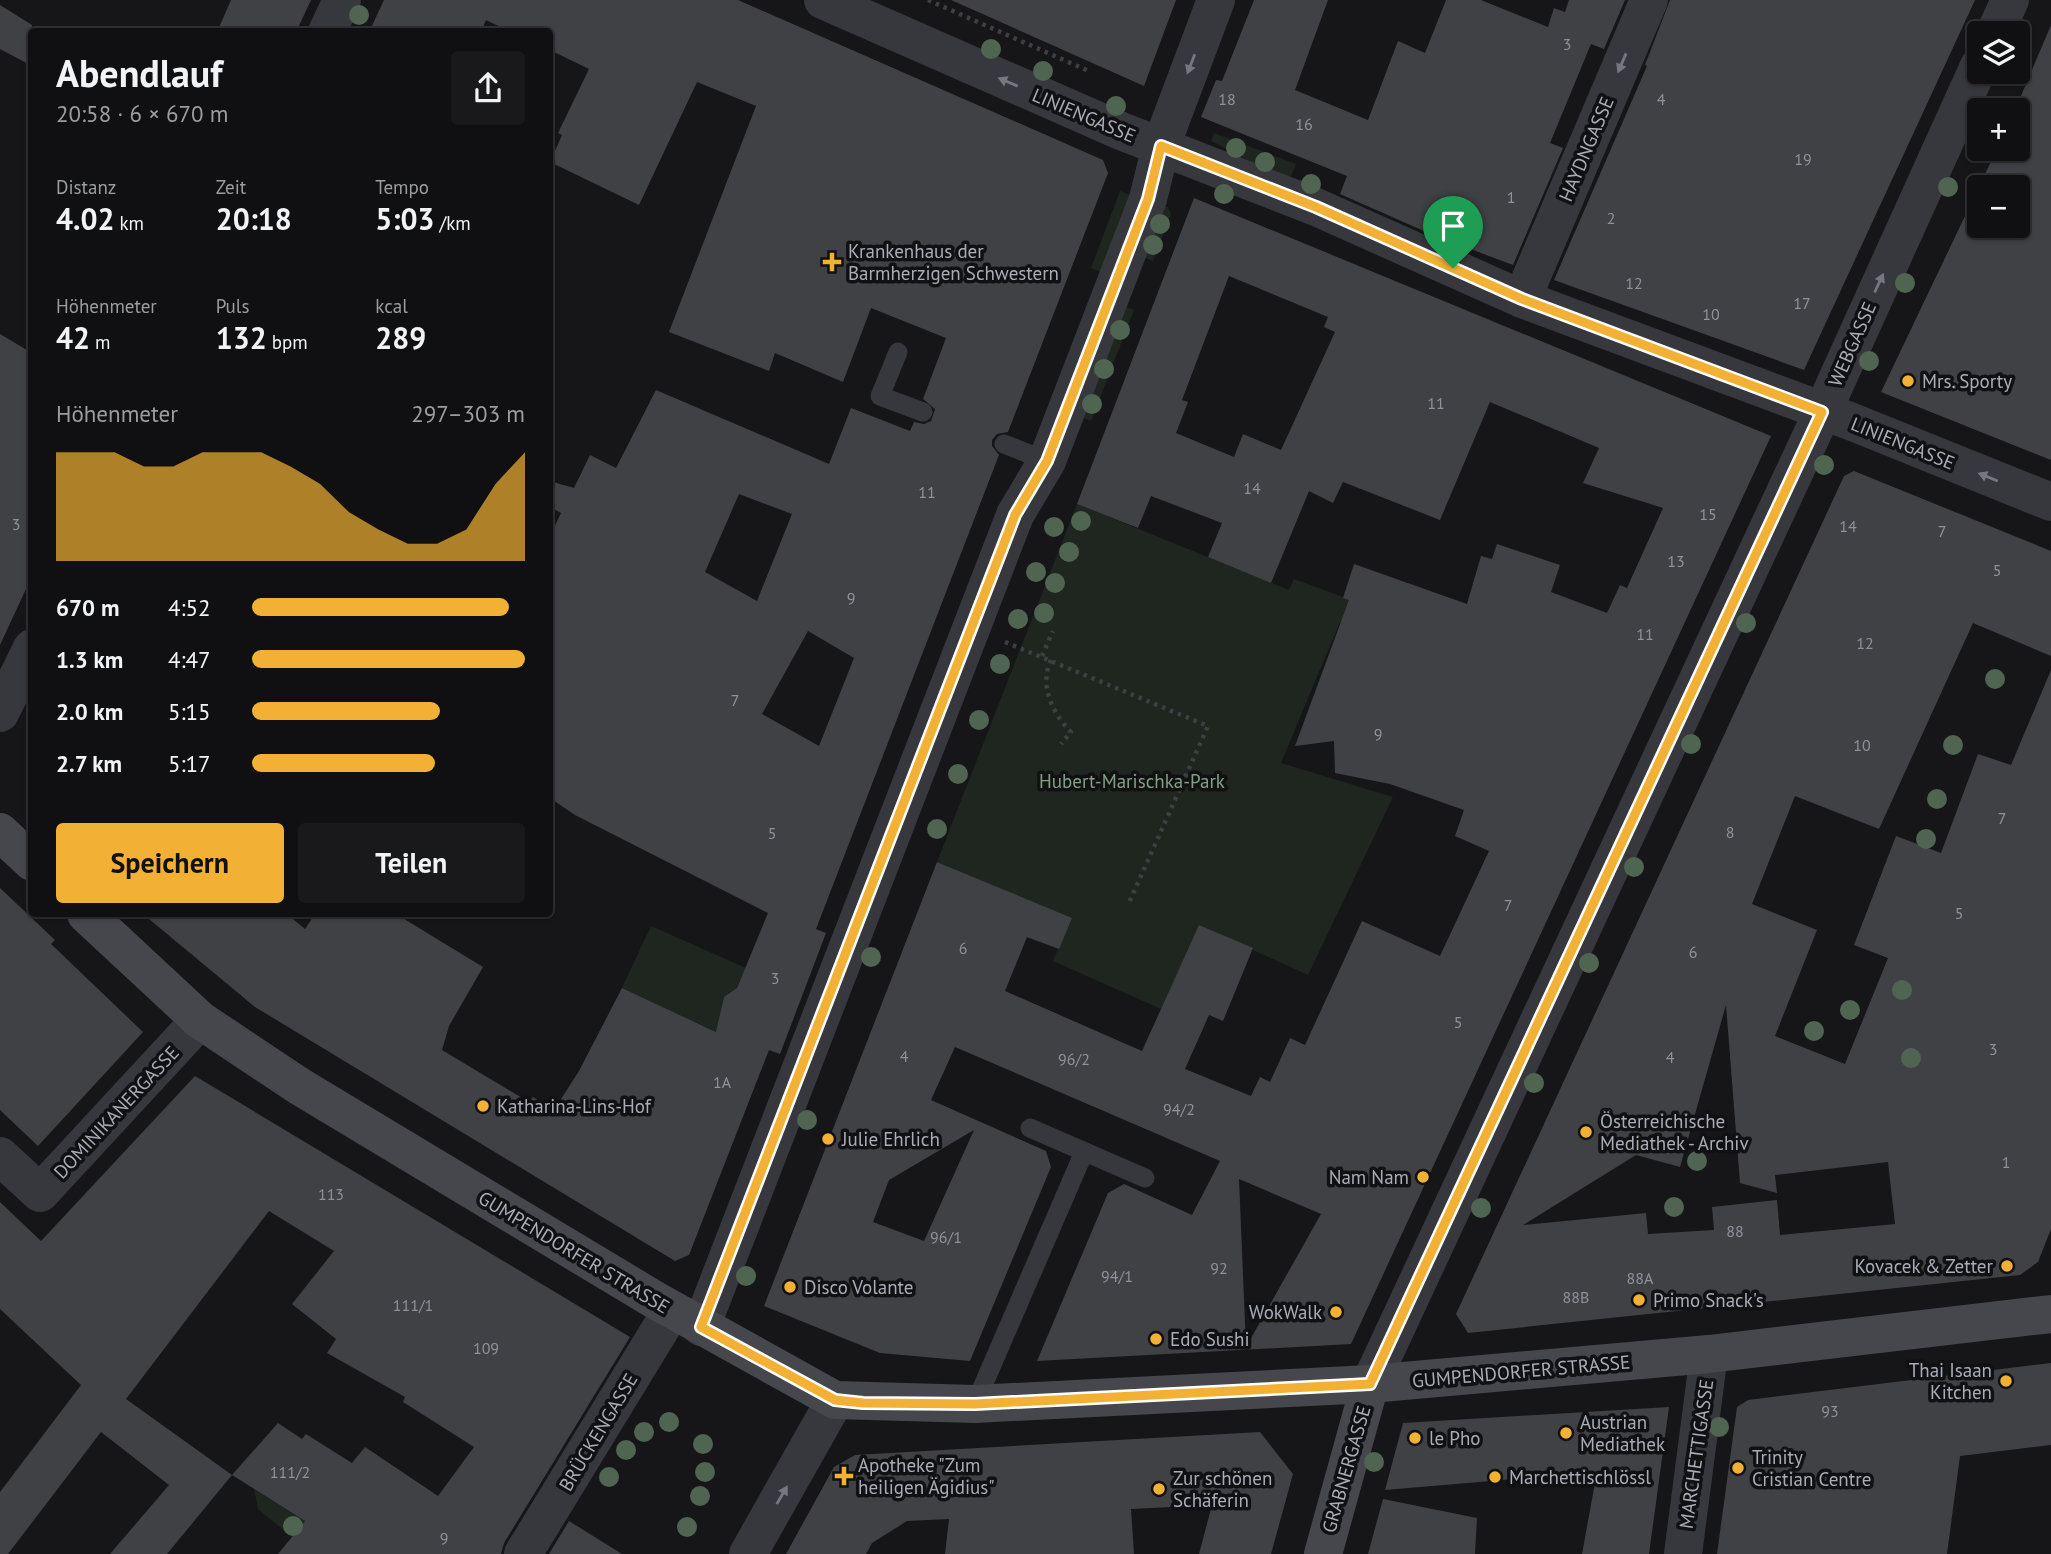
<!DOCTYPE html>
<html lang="de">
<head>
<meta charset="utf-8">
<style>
  body { margin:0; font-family:"PT Sans",sans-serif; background:#19191b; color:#f1f3f6; height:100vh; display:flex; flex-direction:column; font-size:26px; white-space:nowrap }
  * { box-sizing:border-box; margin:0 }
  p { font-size:23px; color:#9c9d9f }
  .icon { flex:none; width:38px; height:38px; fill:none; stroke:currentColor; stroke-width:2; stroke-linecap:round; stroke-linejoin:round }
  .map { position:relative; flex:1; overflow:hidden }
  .panel { position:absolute; left:28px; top:28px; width:525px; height:889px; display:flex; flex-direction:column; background:#101012; border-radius:7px; box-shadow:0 2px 5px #0004,0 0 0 2px #303032 }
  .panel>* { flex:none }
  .tools { position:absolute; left:1967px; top:21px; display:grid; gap:14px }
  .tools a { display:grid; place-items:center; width:63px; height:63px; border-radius:7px; background:#101012; box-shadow:0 2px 5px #0004,0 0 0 2px #303032; font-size:35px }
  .pin { position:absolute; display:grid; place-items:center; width:60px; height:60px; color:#fff; margin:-72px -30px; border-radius:50% 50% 50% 0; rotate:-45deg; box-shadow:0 0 7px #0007 }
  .pin .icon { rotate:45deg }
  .round { display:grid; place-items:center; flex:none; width:74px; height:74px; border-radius:7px; background:#19191b }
  .overview { display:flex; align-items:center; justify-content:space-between; height:119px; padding:0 28px }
  h1 { font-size:38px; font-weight:700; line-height:52px }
  .metrics { display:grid; grid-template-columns:repeat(3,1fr); gap:10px; height:119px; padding:7px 28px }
  .metrics div { display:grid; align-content:center }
  .metrics b { font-size:30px; font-weight:700 }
  .metrics small { font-size:19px; font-weight:400 }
  .metrics p { font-size:19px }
  .chart { height:196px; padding:14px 28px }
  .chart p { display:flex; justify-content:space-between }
  .chart svg { width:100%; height:126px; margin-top:7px; fill:#f2b134; opacity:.7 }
  .cta { display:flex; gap:14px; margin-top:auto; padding:14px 28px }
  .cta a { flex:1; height:80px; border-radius:7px; background:#f2b134; color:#111; font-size:28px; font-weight:700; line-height:80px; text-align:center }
  .cta a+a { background:#19191b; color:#f1f3f6 }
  ul { padding:0 28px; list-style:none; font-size:23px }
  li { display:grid; grid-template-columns:112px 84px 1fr; align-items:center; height:52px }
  li i { height:18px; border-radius:9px; background:#f2b134 }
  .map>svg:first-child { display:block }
  .green { fill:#1e261f }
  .building { fill:#404145; fill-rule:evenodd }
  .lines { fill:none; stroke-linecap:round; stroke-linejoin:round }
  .path { stroke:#3d3f44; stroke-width:4.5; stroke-dasharray:3.5 5; stroke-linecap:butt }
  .lane { stroke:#37383d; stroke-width:19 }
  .street { stroke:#37383d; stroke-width:38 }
  .secondary { stroke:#45474d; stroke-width:38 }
  .tree { fill:#506452 }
  .oneway { fill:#757881 }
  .route-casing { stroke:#fff; stroke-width:14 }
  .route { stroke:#f2b134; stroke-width:9 }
  .poi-dot { fill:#f2b134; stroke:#111113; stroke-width:2.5 }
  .labels { text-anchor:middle; stroke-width:7; stroke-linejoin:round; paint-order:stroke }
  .number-label { font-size:16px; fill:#8e929b }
  .street-label { font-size:19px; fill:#a8adb8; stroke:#111113 }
  .poi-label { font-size:19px; fill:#a8adb8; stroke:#111113; text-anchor:start }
  .park-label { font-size:19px; fill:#7fa381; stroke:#111113 }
</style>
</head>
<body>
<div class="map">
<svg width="2051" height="1554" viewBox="0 0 2051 1554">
  <rect width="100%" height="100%" fill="#161618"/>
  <g class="green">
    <polygon points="1214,133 1296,164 1289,181 1211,141"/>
    <polygon points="1120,191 1138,198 1109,275 1091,268"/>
    <polygon points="1161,204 1168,207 1171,214 1153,261 1140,256"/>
    <polygon points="1123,306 1134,310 1091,421 1079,416"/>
    <polygon points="1077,504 1289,590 1294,579 1427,628 1412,656 1340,622 1281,763 1393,797 1308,975 1200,926 1161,1009 1053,961 1071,918 937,862"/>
    <polygon points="651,926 746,968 737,988 724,997 722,1004 728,1010 719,1033 622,988"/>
    <polygon points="254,1489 305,1521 292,1537 258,1509"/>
  </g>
  <g class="building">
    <polygon points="231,0 311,0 296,32 217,32"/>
    <path d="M384 0H738L1103 160 1108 173 1008 432 997 434 992 440V446L999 455 816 929 826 933 780 1054 769 1050 689 1255 675 1261 255 1007 143 914H287L305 929 315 914H396L483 967 449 1026 442 1050 529 1102 533 1097 554 1110 579 1071 622 988 716 1032 724 997 737 988 768 913 575 815 550 798V536L561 513 550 507V481L574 488 590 455 616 468 656 390 829 464 851 408 910 431 914 422 924 424 931 421 935 409 923 399 946 338 871 308 843 382 775 353 769 371 669 332 756 106 697 82 639 205 550 162 562 135 558 133 589 69 550 50V32H511L486 20 481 32H369ZM739 494 792 514 757 601 705 572ZM808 631 854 658 819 746 762 714Z"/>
    <polygon points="951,0 1176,0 1144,86"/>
    <polygon points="1254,0 1328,0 1295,90 1368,120 1398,41 1425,53 1446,0 1481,0 1548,27 1554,8 1565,12 1569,0 1625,0 1604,49 1591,44 1550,143 1563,148 1513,265 1433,235 1340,194 1347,176 1201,117 1216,80 1222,81"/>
    <polygon points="1670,0 1975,0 1804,370 1554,280 1647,66 1645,65"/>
    <polygon points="0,5 32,25 32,66 0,49"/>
    <path d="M2051 25V460L1881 392 1997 149H2018V110H2015ZM1979 187H2018V226H1979Z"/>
    <path d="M1194 198 1771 436 1351 1344 1037 1361 1108 1193 1124 1184 1192 1215 1220 1161 955 1047 931 1100 1046 1151 1051 1167 970 1361 880 1353 764 1306 937 862 1072 918 1059 949 1027 937 1005 991 1142 1051 1199 925 1253 948 1223 1021 1209 1015 1185 1069 1251 1096 1260 1077 1270 1082 1290 1038 1305 1045 1362 921 1440 956 1489 851 1455 836 1464 810 1390 784 1335 773 1334 741 1295 746 1349 600 1343 598 1354 564 1467 604 1481 556 1492 559 1497 544 1560 565 1551 592 1607 613 1620 585 1627 588 1663 508 1583 483 1599 448 1490 402 1440 520 1343 482 1333 503 1309 491 1271 583 1208 557 1222 523 1151 496 1138 528 1077 504ZM1229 276 1328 317 1324 327 1335 332 1281 450 1243 434 1234 457 1176 433 1188 402 1182 400ZM974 1130 924 1241 873 1222 889 1180ZM1239 1179 1321 1214 1246 1347Z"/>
    <polygon points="0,334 32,353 32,576 0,645"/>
    <path d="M1854 471 2051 551V656L1973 623 1879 829 1795 796 1752 904 1817 930 1775 1036 1845 1064 1888 958 1854 945 1896 836 1941 853 1978 754 2011 765 2051 670V1229L2038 1262 2020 1275 1468 1333 1456 1314 1844 476ZM1726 1005 1740 1183 1777 1193 1775 1175 1888 1162 1895 1224 1780 1235 1777 1200 1712 1207 1714 1230 1648 1234 1646 1213 1523 1225 1636 1155 1680 1167Z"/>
    <polygon points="0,888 55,940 51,944 143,1032 38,1146 0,1110"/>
    <path d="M195 1076 630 1337 504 1543 501 1554H278L305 1521 232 1475 167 1554H110L169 1485 101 1432 8 1554H0V1492L81 1385 0 1309V1202L41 1241ZM269 1211 334 1251 292 1304 336 1339 327 1353 405 1397 403 1402 474 1447 438 1496 365 1447 352 1463 306 1434 302 1439 278 1423 232 1475 126 1399Z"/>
    <polygon points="2051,1363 2051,1445 1960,1456 1947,1554 1717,1554 1737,1407 1748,1400"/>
    <polygon points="1669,1407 1649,1554 1582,1554 1597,1472 1385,1490 1403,1423"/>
    <polygon points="1260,1432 1293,1474 1271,1554 1199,1554 1212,1505 1131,1509 1134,1554 945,1554 949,1519 907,1521 872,1543 866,1554 786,1554 834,1467 855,1455"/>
    <polygon points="1383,1499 1477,1518 1475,1554 1368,1554"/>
    <polygon points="569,1521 622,1554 549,1554"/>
  </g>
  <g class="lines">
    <g class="path">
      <polyline points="928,0 1091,72"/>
      <polyline points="1005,642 1208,726 1128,905"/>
      <polyline points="1042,656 1053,631"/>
      <path d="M1051 660C1039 685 1052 713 1071 732L1061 744"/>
    </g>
    <g class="lane">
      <polyline points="898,352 880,396 923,412"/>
      <polyline points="1004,444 1047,461"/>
      <polyline points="1030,1128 1145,1178"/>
      <polyline points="975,1404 1084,1152"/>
    </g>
    <g class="street">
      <polyline points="823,0 1121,131 1316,207 1522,299 1850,421 2051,502"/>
      <polyline points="327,32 342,0"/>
      <polyline points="1995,33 2010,0"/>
      <polyline points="1522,299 1649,0"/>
      <polyline points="0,713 32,648"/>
      <polyline points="0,1156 40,1193 200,1020"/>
      <polyline points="701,1327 1015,515 1047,461 1148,199 1161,146 1216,0"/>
      <polyline points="1370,1384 1822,413 1979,66"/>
      <polyline points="523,1554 672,1310"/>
      <polyline points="748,1554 835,1400"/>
      <polyline points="1683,1554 1709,1354"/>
    </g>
    <g class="secondary">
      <polyline points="0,832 32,862"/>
      <polyline points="86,914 200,1020 299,1086 655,1300 835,1400 975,1404 1370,1384 1709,1354 2051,1314"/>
      <polyline points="1323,1554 1370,1384"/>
    </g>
  </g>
  <g class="tree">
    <circle cx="359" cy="15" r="10"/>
    <circle cx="991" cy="49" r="10"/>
    <circle cx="1043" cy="71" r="10"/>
    <circle cx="1116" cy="106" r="10"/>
    <circle cx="1236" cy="148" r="10"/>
    <circle cx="1265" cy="162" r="10"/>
    <circle cx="1311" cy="184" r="10"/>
    <circle cx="1948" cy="187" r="10"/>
    <circle cx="1224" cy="194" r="10"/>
    <circle cx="1160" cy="224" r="10"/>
    <circle cx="1153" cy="245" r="10"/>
    <circle cx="1905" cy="283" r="10"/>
    <circle cx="1120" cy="330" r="10"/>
    <circle cx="1869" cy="361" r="10"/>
    <circle cx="1104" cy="369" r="10"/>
    <circle cx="1092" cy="404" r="10"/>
    <circle cx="1824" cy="465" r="10"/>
    <circle cx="1081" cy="521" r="10"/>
    <circle cx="1054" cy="527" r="10"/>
    <circle cx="1069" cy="552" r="10"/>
    <circle cx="1036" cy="572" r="10"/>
    <circle cx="1055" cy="583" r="10"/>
    <circle cx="1044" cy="613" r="10"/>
    <circle cx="1018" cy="619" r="10"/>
    <circle cx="1746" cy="623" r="10"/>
    <circle cx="1000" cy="664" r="10"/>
    <circle cx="1995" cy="679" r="10"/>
    <circle cx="979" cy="720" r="10"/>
    <circle cx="1691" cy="744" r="10"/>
    <circle cx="1953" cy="745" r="10"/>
    <circle cx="958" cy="774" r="10"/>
    <circle cx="1937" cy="799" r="10"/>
    <circle cx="937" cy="829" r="10"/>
    <circle cx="1926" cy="839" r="10"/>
    <circle cx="1634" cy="867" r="10"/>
    <circle cx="871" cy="957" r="10"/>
    <circle cx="1589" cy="963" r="10"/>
    <circle cx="1902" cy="990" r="10"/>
    <circle cx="1850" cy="1010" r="10"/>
    <circle cx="1814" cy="1031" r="10"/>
    <circle cx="1911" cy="1058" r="10"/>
    <circle cx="1534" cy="1083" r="10"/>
    <circle cx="807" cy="1120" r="10"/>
    <circle cx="1697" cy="1161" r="10"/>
    <circle cx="1674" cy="1207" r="10"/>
    <circle cx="1481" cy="1208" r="10"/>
    <circle cx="746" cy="1276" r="10"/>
    <circle cx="669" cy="1422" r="10"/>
    <circle cx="1719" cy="1427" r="10"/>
    <circle cx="644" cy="1432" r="10"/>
    <circle cx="703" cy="1444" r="10"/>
    <circle cx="626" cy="1450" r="10"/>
    <circle cx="1374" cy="1462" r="10"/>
    <circle cx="705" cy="1472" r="10"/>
    <circle cx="609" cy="1477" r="10"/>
    <circle cx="700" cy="1496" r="10"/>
    <circle cx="293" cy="1526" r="10"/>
    <circle cx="687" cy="1527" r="10"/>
  </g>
  <defs><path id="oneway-solid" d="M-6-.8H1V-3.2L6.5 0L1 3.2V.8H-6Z" transform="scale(1.75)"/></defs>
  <g class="oneway">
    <use href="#oneway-solid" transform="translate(1622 63) rotate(113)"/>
    <use href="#oneway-solid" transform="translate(1191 64) rotate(111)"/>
    <use href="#oneway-solid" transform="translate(1008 82) rotate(-157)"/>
    <use href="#oneway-solid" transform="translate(1879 283) rotate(-65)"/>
    <use href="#oneway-solid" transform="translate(1988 477) rotate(-158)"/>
    <use href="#oneway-solid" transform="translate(782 1495) rotate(-60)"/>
  </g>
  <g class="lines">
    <defs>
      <polygon id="route" points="1161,146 1316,207 1522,299 1822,412 1370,1384 975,1404 863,1403 835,1400 701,1327 1015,515 1047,461 1148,199"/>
    </defs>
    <use href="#route" class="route-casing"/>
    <use href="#route" class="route"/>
  </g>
  <g class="poi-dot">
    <path d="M828.5 251.5h7v7h7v7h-7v7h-7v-7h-7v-7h7z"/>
    <circle cx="1908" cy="381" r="7"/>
    <circle cx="483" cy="1106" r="7"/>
    <circle cx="1586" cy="1132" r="7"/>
    <circle cx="828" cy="1139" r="7"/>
    <circle cx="1423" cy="1177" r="7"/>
    <circle cx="2007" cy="1266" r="7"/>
    <circle cx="790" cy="1287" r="7"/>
    <circle cx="1639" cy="1300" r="7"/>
    <circle cx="1336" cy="1312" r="7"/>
    <circle cx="1156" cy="1339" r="7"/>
    <circle cx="2006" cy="1381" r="7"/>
    <circle cx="1566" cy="1433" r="7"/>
    <circle cx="1415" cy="1438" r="7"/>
    <circle cx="1738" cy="1468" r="7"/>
    <path d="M840.5 1465.5h7v7h7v7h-7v7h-7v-7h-7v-7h7z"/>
    <circle cx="1495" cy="1477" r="7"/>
    <circle cx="1159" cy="1489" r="7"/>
  </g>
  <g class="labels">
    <g class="number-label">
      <text x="1567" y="50">3</text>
      <text x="1227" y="105">18</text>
      <text x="1661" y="105">4</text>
      <text x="1304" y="130">16</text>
      <text x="1803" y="165">19</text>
      <text x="1511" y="203">1</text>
      <text x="1611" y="224">2</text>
      <text x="1634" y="289">12</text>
      <text x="1802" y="309">17</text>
      <text x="1711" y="320">10</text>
      <text x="1436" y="409">11</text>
      <text x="1252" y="494">14</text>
      <text x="927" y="498">11</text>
      <text x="1708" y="520">15</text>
      <text x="16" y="530">3</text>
      <text x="1848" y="532">14</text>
      <text x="1942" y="537">7</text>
      <text x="1676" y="567">13</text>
      <text x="1997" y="576">5</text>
      <text x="851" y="604">9</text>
      <text x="1645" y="640">11</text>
      <text x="1865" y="649">12</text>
      <text x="735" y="706">7</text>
      <text x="1378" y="740">9</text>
      <text x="1862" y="751">10</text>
      <text x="2002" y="824">7</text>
      <text x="1730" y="838">8</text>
      <text x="772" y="839">5</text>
      <text x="1508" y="911">7</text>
      <text x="1959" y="919">5</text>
      <text x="963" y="954">6</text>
      <text x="1693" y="958">6</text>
      <text x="775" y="984">3</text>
      <text x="1458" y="1028">5</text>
      <text x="1993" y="1055">3</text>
      <text x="904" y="1062">4</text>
      <text x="1670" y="1063">4</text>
      <text x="1074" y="1065">96/2</text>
      <text x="722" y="1088">1A</text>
      <text x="1179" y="1115">94/2</text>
      <text x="2006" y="1168">1</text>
      <text x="331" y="1200">113</text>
      <text x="1735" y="1237">88</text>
      <text x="946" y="1243">96/1</text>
      <text x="1219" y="1274">92</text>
      <text x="1117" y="1282">94/1</text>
      <text x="1640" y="1284">88A</text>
      <text x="1576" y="1303">88B</text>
      <text x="413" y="1311">111/1</text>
      <text x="486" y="1354">109</text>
      <text x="1830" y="1417">93</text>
      <text x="290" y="1478">111/2</text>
      <text x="444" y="1544">9</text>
    </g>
    <g class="street-label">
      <text transform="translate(1084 115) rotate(23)" y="7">LINIENGASSE</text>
      <text transform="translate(1586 149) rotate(-67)" y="7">HAYDNGASSE</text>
      <text transform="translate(1852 344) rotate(-66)" y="7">WEBGASSE</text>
      <text transform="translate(1903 443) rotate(22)" y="7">LINIENGASSE</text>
      <text transform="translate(116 1112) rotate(-47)" y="7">DOMINIKANERGASSE</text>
      <text transform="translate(574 1252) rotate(31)" y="7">GUMPENDORFER STRASSE</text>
      <text transform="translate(1521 1371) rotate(-5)" y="7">GUMPENDORFER STRASSE</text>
      <text transform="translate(598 1432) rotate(-59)" y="7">BRÜCKENGASSE</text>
      <text transform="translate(1696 1454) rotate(-82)" y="7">MARCHETTIGASSE</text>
      <text transform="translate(1346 1469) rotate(-74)" y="7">GRABNERGASSE</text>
    </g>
    <g class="poi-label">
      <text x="848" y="258">Krankenhaus der<tspan x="848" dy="22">Barmherzigen Schwestern</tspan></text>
      <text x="1922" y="388">Mrs. Sporty</text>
      <text x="497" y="1113">Katharina-Lins-Hof</text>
      <text x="1600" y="1128">Österreichische<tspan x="1600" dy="22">Mediathek - Archiv</tspan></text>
      <text x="842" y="1146">Julie Ehrlich</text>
      <text x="1409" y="1184" text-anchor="end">Nam Nam</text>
      <text x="1993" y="1273" text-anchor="end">Kovacek &amp; Zetter</text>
      <text x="804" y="1294">Disco Volante</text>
      <text x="1653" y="1307">Primo Snack's</text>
      <text x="1322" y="1319" text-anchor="end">WokWalk</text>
      <text x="1170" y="1346">Edo Sushi</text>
      <text x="1992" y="1377" text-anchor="end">Thai Isaan<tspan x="1992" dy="22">Kitchen</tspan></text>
      <text x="1580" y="1429">Austrian<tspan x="1580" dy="22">Mediathek</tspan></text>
      <text x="1429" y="1445">le Pho</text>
      <text x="1752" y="1464">Trinity<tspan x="1752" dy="22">Cristian Centre</tspan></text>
      <text x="858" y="1472">Apotheke "Zum<tspan x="858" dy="22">heiligen Ägidius"</tspan></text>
      <text x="1509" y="1484">Marchettischlössl</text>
      <text x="1173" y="1485">Zur schönen<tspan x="1173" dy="22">Schäferin</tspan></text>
    </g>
    <g class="park-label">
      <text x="1132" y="788">Hubert-Marischka-Park</text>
    </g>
  </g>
</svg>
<div class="tools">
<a><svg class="icon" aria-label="layers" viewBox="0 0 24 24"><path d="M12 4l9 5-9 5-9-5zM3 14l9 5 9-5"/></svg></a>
<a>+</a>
<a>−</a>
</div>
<div class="pin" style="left:1453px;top:268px;background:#1e9e55"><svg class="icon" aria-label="arrive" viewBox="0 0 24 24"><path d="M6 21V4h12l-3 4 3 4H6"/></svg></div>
<section class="panel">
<div class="overview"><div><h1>Abendlauf</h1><p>20:58 · 6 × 670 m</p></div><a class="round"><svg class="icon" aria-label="share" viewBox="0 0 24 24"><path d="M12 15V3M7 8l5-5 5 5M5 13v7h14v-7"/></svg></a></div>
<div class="metrics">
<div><p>Distanz</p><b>4.02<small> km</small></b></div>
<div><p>Zeit</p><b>20:18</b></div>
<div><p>Tempo</p><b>5:03<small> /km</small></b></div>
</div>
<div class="metrics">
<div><p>Höhenmeter</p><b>42<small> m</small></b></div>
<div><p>Puls</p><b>132<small> bpm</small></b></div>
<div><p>kcal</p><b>289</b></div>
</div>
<div class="chart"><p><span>Höhenmeter</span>297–303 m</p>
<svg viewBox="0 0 160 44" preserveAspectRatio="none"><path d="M0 44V6L10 6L20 6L30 11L40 11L50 6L60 6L70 6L80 11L90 17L100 27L110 33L120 38L130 38L140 33L150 17L160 6V44z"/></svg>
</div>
<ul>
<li><b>670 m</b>4:52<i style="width:94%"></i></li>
<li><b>1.3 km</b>4:47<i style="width:100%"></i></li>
<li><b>2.0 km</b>5:15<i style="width:69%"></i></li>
<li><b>2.7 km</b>5:17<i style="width:67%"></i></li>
</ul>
<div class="cta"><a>Speichern</a><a>Teilen</a></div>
</section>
</div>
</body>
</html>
